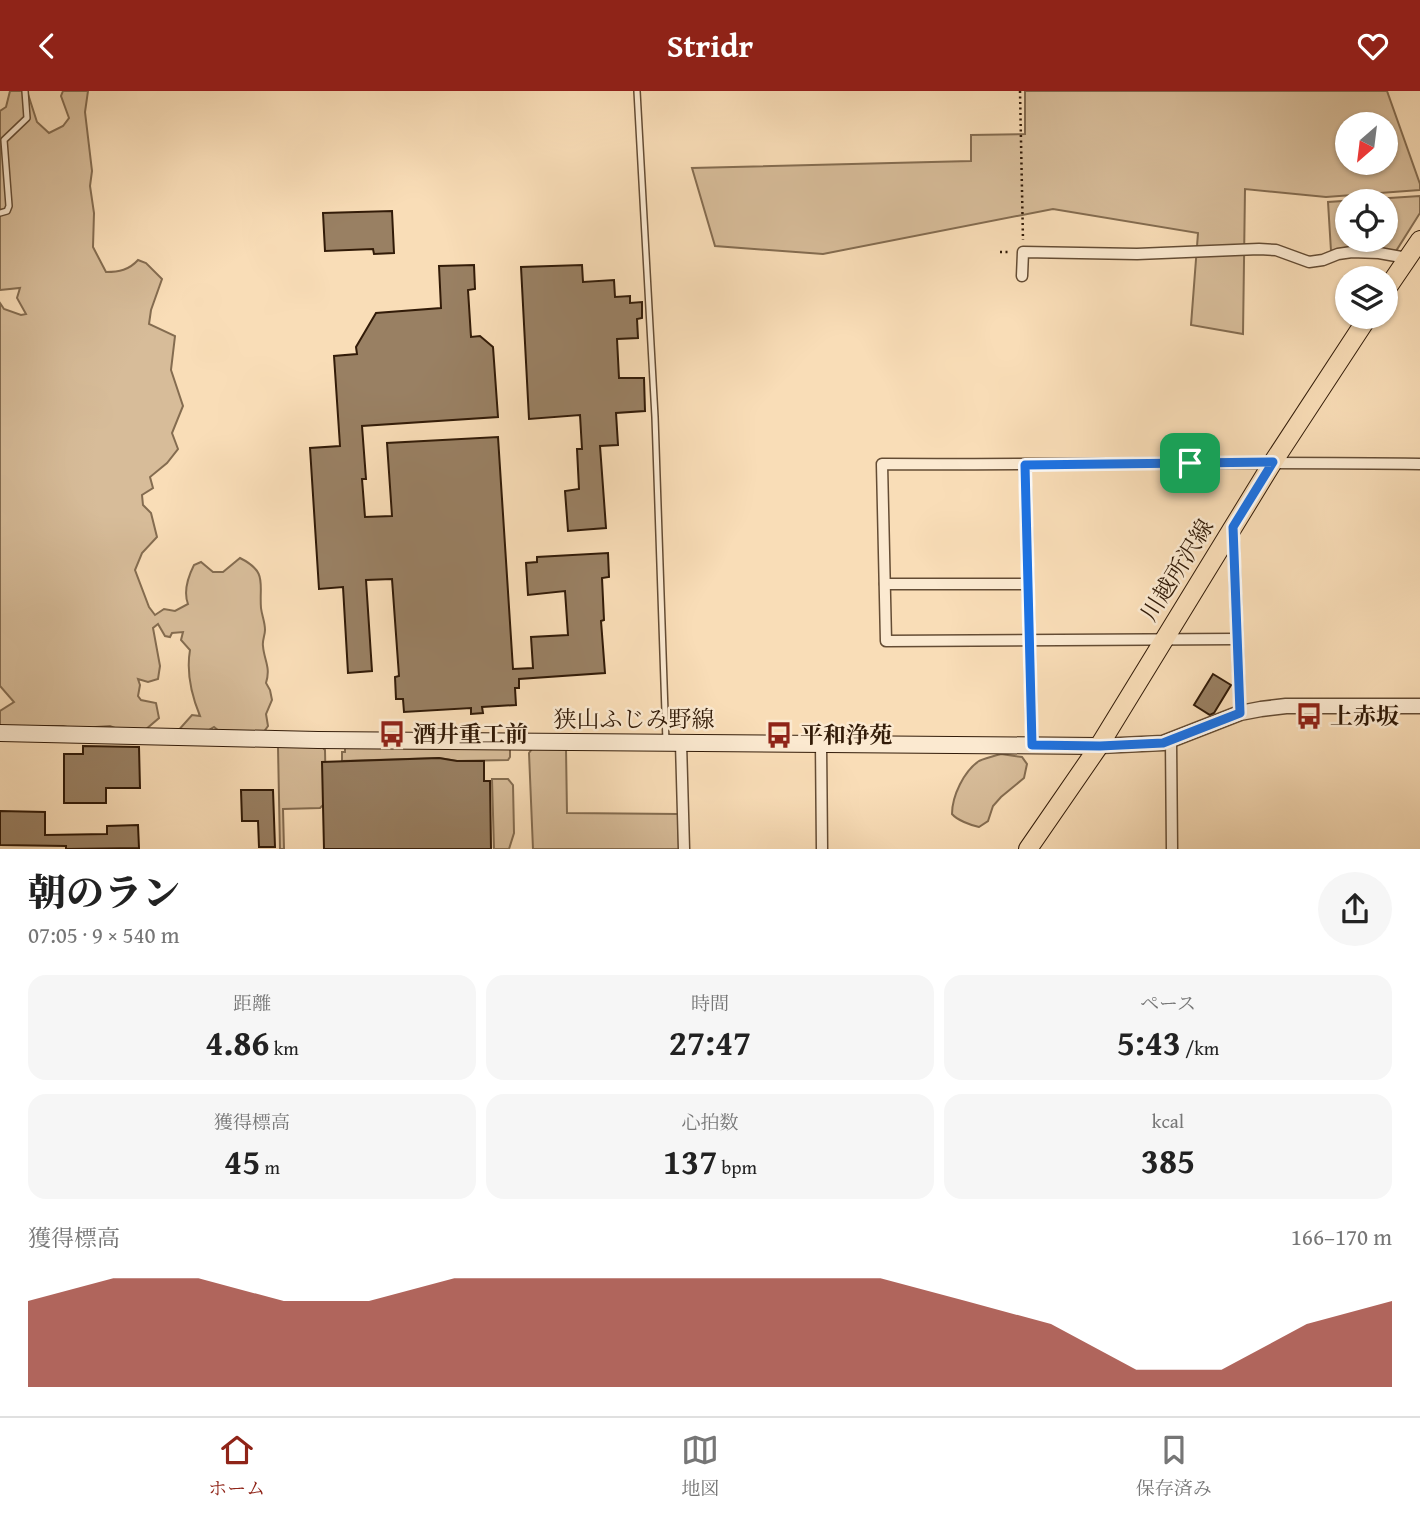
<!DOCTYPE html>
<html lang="ja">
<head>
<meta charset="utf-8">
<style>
  body { margin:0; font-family:"Gentium Book Plus","Noto Serif JP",serif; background:#f6f6f6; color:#222; height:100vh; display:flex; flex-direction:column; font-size:26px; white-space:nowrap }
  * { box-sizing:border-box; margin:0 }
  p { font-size:23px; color:#767676 }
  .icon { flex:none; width:38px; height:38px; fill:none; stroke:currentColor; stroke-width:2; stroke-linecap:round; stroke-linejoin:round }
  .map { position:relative; height:758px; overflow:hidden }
  .details { display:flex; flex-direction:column; background:#fff; flex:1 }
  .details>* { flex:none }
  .needle { width:46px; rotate:208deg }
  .tools { position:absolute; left:1335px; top:21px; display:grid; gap:14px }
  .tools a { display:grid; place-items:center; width:63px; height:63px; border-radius:50%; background:#fff; box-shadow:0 2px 5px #0004; font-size:35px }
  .pin { position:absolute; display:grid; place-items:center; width:60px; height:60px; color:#fff; margin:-30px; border-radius:14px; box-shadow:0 4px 10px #0006 }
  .round { display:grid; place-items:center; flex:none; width:74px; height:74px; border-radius:37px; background:#f6f6f6 }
  .summary { display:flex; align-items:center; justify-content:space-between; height:119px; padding:0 28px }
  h1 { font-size:38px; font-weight:800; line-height:52px }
  .figures { display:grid; grid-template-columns:repeat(3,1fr); gap:10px; height:119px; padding:7px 28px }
  .figures div { display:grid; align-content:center; border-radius:18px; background:#f6f6f6; text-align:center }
  .figures b { font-size:35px; font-weight:800 }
  .figures small { font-size:19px; font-weight:400 }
  .figures p { font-size:19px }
  .chart { height:196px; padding:14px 28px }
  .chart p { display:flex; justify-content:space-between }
  .chart svg { width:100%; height:126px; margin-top:7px; fill:#8f2418; opacity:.7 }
  header { display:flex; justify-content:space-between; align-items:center; height:91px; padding:0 28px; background:#8f2418; color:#fff; font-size:32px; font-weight:800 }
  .dock { display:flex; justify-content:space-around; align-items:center; height:98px; border-top:2px solid #e0e0e0; background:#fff; font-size:19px; color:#767676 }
  .dock a { display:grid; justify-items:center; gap:4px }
  .dock .active { color:#8f2418 }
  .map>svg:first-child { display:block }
  .green { fill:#d7bc99; stroke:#846c50; stroke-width:2; fill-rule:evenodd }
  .building { fill:#998063; stroke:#321b08; stroke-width:2 }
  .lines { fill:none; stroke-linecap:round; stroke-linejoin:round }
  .service-casing { stroke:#644c34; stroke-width:8 }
  .minor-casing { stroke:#644c34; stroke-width:13 }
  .tertiary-casing { stroke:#644c34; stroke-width:17 }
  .secondary-casing { stroke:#321b08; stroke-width:18 }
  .primary-casing { stroke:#321b08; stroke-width:20 }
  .path { stroke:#321b08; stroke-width:2.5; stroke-dasharray:2 3.5; stroke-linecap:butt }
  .service { stroke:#fbe9d0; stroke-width:5 }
  .minor { stroke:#fbe9d0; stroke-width:10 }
  .tertiary { stroke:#fbe9d0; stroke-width:14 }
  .secondary { stroke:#fbe9d0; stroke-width:16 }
  .primary { stroke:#f9ddb7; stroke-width:18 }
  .route-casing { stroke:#fff; stroke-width:14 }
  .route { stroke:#1a73e8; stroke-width:9 }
  .labels { text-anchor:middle; stroke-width:5; stroke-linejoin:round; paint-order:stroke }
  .street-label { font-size:23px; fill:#321b08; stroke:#fbe9d0 }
  .poi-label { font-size:23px; font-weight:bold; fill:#321b08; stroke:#fbe9d0; text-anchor:start }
</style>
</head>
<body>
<header><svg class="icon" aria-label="back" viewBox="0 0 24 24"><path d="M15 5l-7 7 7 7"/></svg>Stridr<svg class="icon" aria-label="heart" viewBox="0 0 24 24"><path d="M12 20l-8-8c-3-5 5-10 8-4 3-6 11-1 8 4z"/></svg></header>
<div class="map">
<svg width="1420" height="758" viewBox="0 0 1420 758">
  <rect width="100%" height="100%" fill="#f9ddb7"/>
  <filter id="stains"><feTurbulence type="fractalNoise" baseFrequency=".00286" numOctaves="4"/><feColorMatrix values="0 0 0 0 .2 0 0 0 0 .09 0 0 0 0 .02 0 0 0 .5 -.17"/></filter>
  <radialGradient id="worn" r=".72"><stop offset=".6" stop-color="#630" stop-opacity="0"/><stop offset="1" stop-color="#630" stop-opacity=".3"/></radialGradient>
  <g class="green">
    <path d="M10 0H27L37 31 49 42 63 35 69 27 61 5 63 0H88L85 21 92 80 90 95 94 122 93 156 106 181C119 181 129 179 138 169L146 172 162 188 151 219 149 233 175 245 171 279 183 315 172 342 178 358 167 372 150 386 153 397 142 404 143 414 151 422 157 446 142 462 135 479 149 516 155 524 164 518 175 520 188 513C183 500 188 486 194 474L201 471 213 481H223L240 467C268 481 259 492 261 517 262 525 265 531 265 539 265 544 262 550 263 555 264 569 271 576 266 592L270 599 272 609 266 623 268 635 263 642 224 644 214 636 204 642H176L192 624 200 625C191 603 186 582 190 559L181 549 183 541 172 542 170 546 165 545 158 533 153 537 160 575 158 588 148 591 138 588 140 594 138 605 141 609 156 612 159 627 145 639 125 641 110 635 96 636 84 640 63 635H0V620L14 611 0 595V212L4 218 21 224 26 223 17 207 20 197 0 199V20L6 16Z"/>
    <path d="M1025 0H1387L1420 93V99L1326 106 1245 98 1243 243 1191 234 1198 142 1053 118 823 163 715 155 692 77 971 70V44L1025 43ZM1348 33H1386V72H1348Z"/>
    <path d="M1420 105V122L1396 160C1374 155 1353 153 1331 160L1328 111ZM1348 110H1386V149H1348Z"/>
    <polygon points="278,656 322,656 325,659 326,711 320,717 283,718 284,758 280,758"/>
    <polygon points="510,656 510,666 508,669 457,670 439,667 342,670 342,661 345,661 345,657"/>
    <polygon points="532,658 566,658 567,722 678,723 679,758 533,758 529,662"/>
    <path d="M1001 663 1022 666 1027 673 1024 687 1001 706 993 715 988 730 979 736C970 734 957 729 952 723 952 705 964 680 979 670 986 667 994 665 1001 663Z"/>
    <polygon points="492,688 508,688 513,694 514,742 509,758 494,758"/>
  </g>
  <g class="building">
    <polygon points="392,120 394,162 374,163 373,158 325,160 323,122"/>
    <polygon points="474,174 475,198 468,199 471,246 480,245 493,256 498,326 362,335 366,388 362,388 365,426 392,425 387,352 498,346 513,578 533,577 531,546 568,544 565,500 528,504 526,472 537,471 537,466 608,462 609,486 602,487 604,529 601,530 605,582 519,588 519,597 515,597 516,614 482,616 483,622 471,623 471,617 404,621 403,608 396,608 395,586 399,585 392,488 366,489 372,580 348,582 343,496 319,498 310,357 340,355 334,265 357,263 356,256 376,222 441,217 439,175"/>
    <polygon points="582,174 583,191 614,189 615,206 630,205 630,212 642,211 642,227 637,228 638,247 617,248 619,287 644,287 645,320 616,322 618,354 600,355 606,437 568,440 565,400 579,398 577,358 582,358 580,324 529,328 521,176"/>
    <polygon points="1213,583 1231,594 1214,622 1210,624 1194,614"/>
    <polygon points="83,655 139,656 140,697 106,697 106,712 64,712 64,663 83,663"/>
    <polygon points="439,667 457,670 484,670 484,690 490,690 491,758 324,758 322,671"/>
    <polygon points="241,699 273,699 275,756 259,756 258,730 242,730"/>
    <polygon points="0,720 45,721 45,744 107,743 107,735 138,734 139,757 66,758 66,755 0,754"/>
  </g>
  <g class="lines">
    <defs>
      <g id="service">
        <polyline points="637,0 655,326 666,651"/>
        <polyline points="0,122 7,120 9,115 4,49 27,27 25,0"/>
      </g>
      <g id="minor">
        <polyline points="1022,185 1023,161 1137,163 1259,158 1276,159 1309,171 1323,169 1338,163 1352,161 1379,162 1407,167"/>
        <polyline points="1025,374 1032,654"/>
        <polyline points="1233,436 1240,622"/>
        <polyline points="885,493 1027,493"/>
        <path d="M1237 548 886 550 882 373C1061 374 1241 370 1420 373"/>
        <polyline points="1171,650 1172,758"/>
        <polyline points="681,652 684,758"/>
        <polyline points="821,652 822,758"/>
      </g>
      <polyline id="tertiary" points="1099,655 1163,652 1240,622 1261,618 1286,615 1420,615"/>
      <polyline id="secondary" points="0,642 318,649 1099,655"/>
      <g id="primary">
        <polyline points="1386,199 1420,149"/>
        <polyline points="1028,758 1099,655 1273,371 1368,226"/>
      </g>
    </defs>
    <use href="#service" class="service-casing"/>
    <use href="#minor" class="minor-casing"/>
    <use href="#tertiary" class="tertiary-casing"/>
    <use href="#secondary" class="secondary-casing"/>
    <use href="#primary" class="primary-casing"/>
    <g class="path">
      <polyline points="1020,0 1023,149"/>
      <polyline points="1000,161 1011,161"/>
    </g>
    <use href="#service" class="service"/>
    <use href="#minor" class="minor"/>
    <use href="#tertiary" class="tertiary"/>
    <use href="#secondary" class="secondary"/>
    <use href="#primary" class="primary"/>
  </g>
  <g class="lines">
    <defs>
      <polygon id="route" points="1273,371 1233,436 1240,622 1163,652 1100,655 1032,654 1025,374"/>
    </defs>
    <use href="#route" class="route-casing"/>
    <use href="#route" class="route"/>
  </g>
  <defs>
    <symbol id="bus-bare" viewBox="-9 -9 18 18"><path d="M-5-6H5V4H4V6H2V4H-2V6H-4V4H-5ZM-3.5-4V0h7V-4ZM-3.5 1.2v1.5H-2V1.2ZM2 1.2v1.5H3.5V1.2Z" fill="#8f2418" stroke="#fbe9d0" stroke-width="2.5" paint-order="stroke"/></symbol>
  </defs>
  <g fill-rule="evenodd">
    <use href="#bus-bare" x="1290" y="606" width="38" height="38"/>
    <use href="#bus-bare" x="373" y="624" width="38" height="38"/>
    <use href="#bus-bare" x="760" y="625" width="38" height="38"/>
  </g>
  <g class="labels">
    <g class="street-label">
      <text transform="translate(1177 479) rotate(-58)" y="8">川越所沢線</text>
      <text x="634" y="636">狭山ふじみ野線</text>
    </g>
    <g class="poi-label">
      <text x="1330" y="633">上赤坂</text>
      <text x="413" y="651">酒井重工前</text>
      <text x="800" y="652">平和浄苑</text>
    </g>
  </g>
  <rect width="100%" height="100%" filter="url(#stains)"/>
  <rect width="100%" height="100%" fill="url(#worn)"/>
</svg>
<div class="tools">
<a><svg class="needle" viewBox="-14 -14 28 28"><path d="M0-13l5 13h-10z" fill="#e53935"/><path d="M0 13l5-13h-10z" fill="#767676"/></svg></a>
<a><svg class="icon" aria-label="locate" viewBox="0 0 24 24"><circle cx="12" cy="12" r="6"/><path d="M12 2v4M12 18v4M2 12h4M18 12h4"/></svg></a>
<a><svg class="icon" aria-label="layers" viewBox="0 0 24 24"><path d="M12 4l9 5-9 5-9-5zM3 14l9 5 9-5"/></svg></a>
</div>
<div class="pin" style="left:1190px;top:372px;background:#1e9e55"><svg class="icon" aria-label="arrive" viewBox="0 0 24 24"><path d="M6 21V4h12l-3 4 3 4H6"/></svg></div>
</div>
<section class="details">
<div class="summary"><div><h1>朝のラン</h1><p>07:05 · 9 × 540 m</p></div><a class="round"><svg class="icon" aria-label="share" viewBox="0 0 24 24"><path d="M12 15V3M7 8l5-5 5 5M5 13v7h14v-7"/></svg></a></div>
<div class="figures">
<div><p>距離</p><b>4.86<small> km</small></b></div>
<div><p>時間</p><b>27:47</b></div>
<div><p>ペース</p><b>5:43<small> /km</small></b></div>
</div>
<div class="figures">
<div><p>獲得標高</p><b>45<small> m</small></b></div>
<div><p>心拍数</p><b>137<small> bpm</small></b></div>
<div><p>kcal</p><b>385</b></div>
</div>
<div class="chart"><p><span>獲得標高</span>166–170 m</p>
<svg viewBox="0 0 160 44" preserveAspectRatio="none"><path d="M0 44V14L10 6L20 6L30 14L40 14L50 6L60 6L70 6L80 6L90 6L100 6L110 14L120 22L130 38L140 38L150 22L160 14V44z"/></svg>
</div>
</section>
<nav class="dock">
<a class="active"><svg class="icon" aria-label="home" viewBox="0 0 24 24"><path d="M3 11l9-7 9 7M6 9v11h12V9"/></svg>ホーム</a>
<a><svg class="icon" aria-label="map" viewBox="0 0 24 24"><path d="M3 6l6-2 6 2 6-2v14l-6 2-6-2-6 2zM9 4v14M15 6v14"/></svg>地図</a>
<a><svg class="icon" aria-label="saved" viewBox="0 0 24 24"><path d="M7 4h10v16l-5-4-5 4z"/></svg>保存済み</a>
</nav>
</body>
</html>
